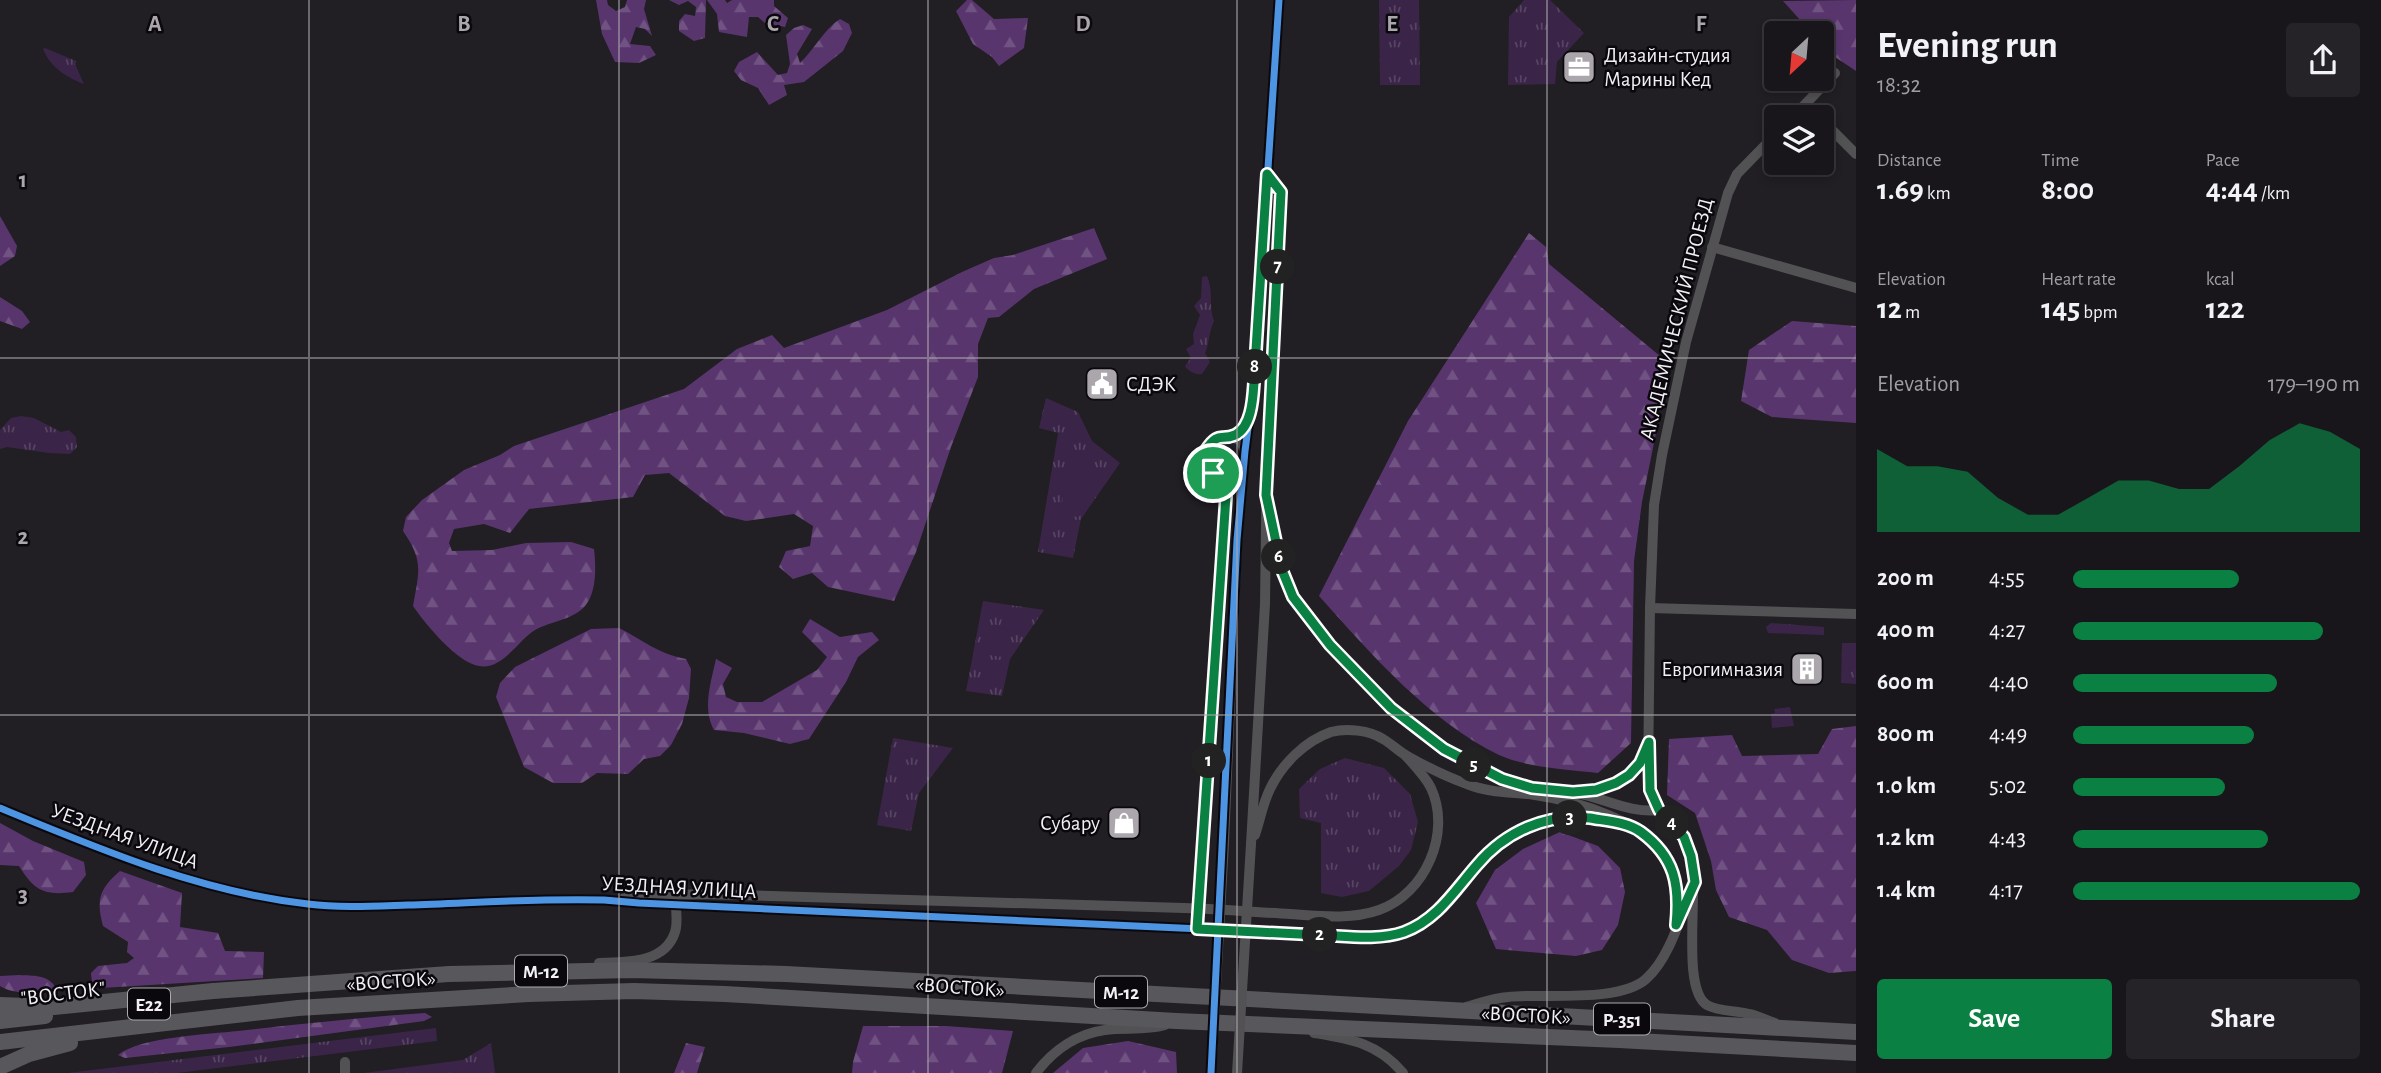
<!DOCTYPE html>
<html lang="en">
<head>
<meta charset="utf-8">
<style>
  body { margin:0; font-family:"Alegreya Sans",sans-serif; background:#262328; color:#f1f3f6; height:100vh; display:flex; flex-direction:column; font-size:26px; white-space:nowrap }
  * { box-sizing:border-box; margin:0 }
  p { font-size:23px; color:#9f9fa3 }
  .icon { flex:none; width:38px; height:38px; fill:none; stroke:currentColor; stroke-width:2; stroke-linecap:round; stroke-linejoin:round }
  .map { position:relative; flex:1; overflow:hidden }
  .details { display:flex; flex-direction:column; background:#19161b; width:525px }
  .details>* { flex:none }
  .needle { width:46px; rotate:206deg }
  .tools { position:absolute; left:1764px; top:21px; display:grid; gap:14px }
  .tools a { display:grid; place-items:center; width:70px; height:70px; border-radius:7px; background:#19161b; box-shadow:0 4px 10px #0003,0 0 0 2px #37353a; font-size:35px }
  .pin { position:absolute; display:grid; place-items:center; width:60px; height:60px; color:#fff; margin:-30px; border:4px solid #fff; border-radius:50%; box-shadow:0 2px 7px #0007 }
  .km { position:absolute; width:35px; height:35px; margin:-18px; border-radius:50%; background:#222; color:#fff; font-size:19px; line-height:35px; text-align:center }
  .round { display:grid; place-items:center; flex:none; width:74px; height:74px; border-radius:7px; background:#262328 }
  .overview { display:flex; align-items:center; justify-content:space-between; height:119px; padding:0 21px }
  h1 { font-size:38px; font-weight:600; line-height:52px }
  .stats { display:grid; grid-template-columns:repeat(3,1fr); gap:10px; height:119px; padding:7px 21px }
  .stats div { display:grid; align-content:center }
  .stats b { font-size:30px; font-weight:600 }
  .stats small { font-size:19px; font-weight:400 }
  .stats p { font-size:19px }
  .chart { height:196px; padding:14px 21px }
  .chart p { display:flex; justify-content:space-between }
  .chart svg { width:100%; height:126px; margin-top:7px; fill:#0b8043; opacity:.7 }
  .action { display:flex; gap:14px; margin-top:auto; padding:14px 21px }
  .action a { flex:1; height:80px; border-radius:7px; background:#0b8043; color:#fff; font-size:28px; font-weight:600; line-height:80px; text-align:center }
  .action a+a { background:#262328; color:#f1f3f6 }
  ul { padding:0 21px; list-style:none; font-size:23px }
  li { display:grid; grid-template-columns:112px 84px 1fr; align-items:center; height:52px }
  li i { height:18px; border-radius:9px; background:#0b8043 }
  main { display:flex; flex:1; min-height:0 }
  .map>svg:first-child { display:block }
  .grass { fill:url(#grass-tufts) }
  .forest { fill:url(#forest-firs) }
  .pitch { fill:#3a2548 }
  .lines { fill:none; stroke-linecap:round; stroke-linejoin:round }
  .minor { stroke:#525153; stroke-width:10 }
  .highway { stroke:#58575b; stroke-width:16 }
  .minor-bridge { stroke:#525153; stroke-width:10 }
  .cycleway-casing { stroke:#0a080c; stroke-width:11 }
  .cycleway { stroke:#4d94e3; stroke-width:7 }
  .route-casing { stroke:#fff; stroke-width:14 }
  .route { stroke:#0b8043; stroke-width:9 }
  .grid { fill:none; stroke:#aaa6ac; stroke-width:2; stroke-opacity:0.55 }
  .labels { text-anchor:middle; stroke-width:5; stroke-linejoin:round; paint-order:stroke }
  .shield { fill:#0a080c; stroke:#adaab0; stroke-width:2 }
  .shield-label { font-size:19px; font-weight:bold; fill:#f3eff6 }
  .poi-label { font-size:21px; fill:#f3eff6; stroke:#0a080c; text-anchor:start }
  .street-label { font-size:21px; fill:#f3eff6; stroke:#0a080c }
  .grid-label { font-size:23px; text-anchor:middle; font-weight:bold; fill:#aaa6ac; stroke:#0a080c; stroke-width:5; stroke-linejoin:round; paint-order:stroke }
</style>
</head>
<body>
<main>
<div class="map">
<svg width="1856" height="1073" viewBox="0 0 1856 1073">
  <defs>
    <pattern id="grass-tufts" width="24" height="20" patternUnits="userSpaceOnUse" patternTransform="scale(1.75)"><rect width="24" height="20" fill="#3a2548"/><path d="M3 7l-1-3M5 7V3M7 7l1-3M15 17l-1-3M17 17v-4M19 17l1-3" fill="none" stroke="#574563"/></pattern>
    <pattern id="forest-firs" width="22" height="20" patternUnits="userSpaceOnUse" patternTransform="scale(1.75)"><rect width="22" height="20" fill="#59356e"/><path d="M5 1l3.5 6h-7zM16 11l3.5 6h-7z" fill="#715383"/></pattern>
  </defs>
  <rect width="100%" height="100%" fill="#211e24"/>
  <g class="grass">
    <polygon points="1379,0 1419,0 1420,85 1380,85"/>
    <polygon points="1524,0 1550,0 1584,33 1557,62 1555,84 1508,85 1509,17"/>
    <path d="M45 48 76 61 75 64 84 84C66 77 51 68 43 49Z"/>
    <path d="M1207 276C1214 292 1208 305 1214 321 1208 334 1210 342 1205 353L1210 362 1202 374C1195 375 1188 371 1185 366L1191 358 1186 349 1194 344 1193 334 1200 315 1194 306 1201 298 1202 277Z"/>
    <polygon points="1046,398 1078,412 1092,441 1120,463 1081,519 1073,558 1038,552 1058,433 1039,428"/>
    <polygon points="21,416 34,418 61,432 69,430 76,437 77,447 70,454 49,453 7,447 0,449 0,430 11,418"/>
    <polygon points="983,601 1044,610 1010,659 1002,696 966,691"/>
    <polygon points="1771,623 1824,627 1824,635 1768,633 1766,627"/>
    <polygon points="1842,643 1856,643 1856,684 1841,683"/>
    <polygon points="893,738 953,748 919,793 911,831 877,825"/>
    <polygon points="1345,758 1384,768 1410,794 1418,822 1411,850 1399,866 1369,891 1342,897 1321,893 1321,823 1300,818 1299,789 1320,769"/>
    <polygon points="436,1028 437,1041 177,1073 68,1073"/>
    <polygon points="491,1043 495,1073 364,1073 463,1060"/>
  </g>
  <g class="forest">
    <polygon points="596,0 607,0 608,5 616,11 625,7 627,0 646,0 644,9 652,36 645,29 636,27 630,44 650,46 656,55 639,63 615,62 602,34"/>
    <polygon points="669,0 706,0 705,38 694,41 679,31 679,21 685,14 695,16 696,7 688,1 679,5"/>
    <polygon points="707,0 725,0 727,3 732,0 774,0 774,6 788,18 785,27 765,23 758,17 749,17 747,37 719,32 717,14"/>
    <polygon points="967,0 972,0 994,19 1028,18 1024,48 999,66 992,57 973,44 956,11"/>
    <polygon points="1856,0 1856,71 1829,53 1822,44 1822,33 1812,33 1783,1"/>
    <path d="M840 19 849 24 852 33 843 51 804 82 784 85 787 95 769 105 758 88 741 80 734 71 739 62 757 52 778 75 787 73 790 64 786 35 794 28 803 25 812 29 797 54 800 63C814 50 824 29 840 19Z"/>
    <polygon points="0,216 17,246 15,256 0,266"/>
    <path d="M1094 228 1107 259 1034 289 999 317 988 318 978 344V377L951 447 916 552 894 601 828 587 812 573 793 579 779 567 786 551 810 546 813 526 794 514 746 521 725 516 669 473 645 475 633 497 529 509 510 533 484 524 454 529 449 543 452 551 492 550 526 543 571 542 594 549C596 566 597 592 585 606 572 621 548 621 532 632 517 643 501 670 479 666 458 663 425 624 413 606 419 572 424 561 403 531L406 517 422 500 464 470 500 455 514 446 684 389 737 349 772 335 784 348 887 310 962 272 994 258 1013 255Z"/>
    <path d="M1529 233 1546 247 1549 264 1666 361 1656 433 1642 502 1634 561 1631 743 1598 773C1567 769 1528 768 1499 755 1429 721 1370 653 1319 596L1408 421Z"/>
    <polygon points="0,297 22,311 30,322 22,329 0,321"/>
    <polygon points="1792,321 1856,326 1856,423 1772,417 1741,401 1749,350"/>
    <path d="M810 619 840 637 872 632 879 640 858 657 846 682 809 739 790 744 744 733 714 730C702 709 711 682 716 659L732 668 723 684 726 697 737 702H762L817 670 827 657 802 632Z"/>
    <path d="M619 628C645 641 656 653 686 659L691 669 689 698 682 724 671 745 660 756 644 759 628 774 597 773 582 783H553L524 767 496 697 500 683 515 667 591 629Z"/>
    <polygon points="1856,726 1856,971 1829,973 1792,960 1767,930 1729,917 1716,890 1711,861 1695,813 1667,795 1669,739 1732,735 1742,756 1818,754 1832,729"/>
    <path d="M0 823 33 841 84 862 86 875 73 892C44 896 34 890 19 866L0 865Z"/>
    <polygon points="1560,832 1598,846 1620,868 1625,892 1618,925 1602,950 1576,956 1496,949 1476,903 1495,870 1523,849"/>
    <path d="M120 871 182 893 180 927 218 933 225 951 264 952 263 978 101 988 92 983 91 973 98 966 127 963 134 958 127 952 128 942 103 926C96 900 99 889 120 871Z"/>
    <path d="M19 975C33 976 48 974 56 988 41 994 14 995 0 986V976Z"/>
    <path d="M425 1013 432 1017 424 1021 229 1047 125 1058 118 1055C140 1037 210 1034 238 1031 301 1024 363 1017 425 1013Z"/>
    <polygon points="863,1026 946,1026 1013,1031 1002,1073 852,1073 853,1062"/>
    <polygon points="1128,1041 1176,1052 1177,1073 1053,1073 1083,1048"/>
    <polygon points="686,1043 705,1047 697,1073 674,1073"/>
  </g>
  <g class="pitch">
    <polygon points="1071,472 1088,476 1083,514 1078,517 1065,515 1061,510 1066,475"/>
    <polygon points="994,627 1008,630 1003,657 989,655"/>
    <polygon points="1790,707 1794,726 1772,728 1771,714 1775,713 1774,709"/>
  </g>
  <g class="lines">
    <g class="minor">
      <polyline points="1793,117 1835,73"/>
      <polyline points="1822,120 1856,154"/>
      <polyline points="1712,247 1856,288"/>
      <path d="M1270 512C1277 541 1279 572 1294 598 1306 619 1324 638 1340 656 1386 706 1439 758 1504 780 1528 788 1552 788 1577 793 1604 798 1631 814 1659 810"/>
      <polyline points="1650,608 1856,614"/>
      <path d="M1584 791C1615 788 1635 777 1646 747"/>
      <path d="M0 808C99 849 200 892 308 904 340 908 375 906 408 905 473 903 539 898 604 900L639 903 1372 937C1391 934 1411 932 1427 920 1465 892 1483 844 1528 826 1559 813 1592 818 1623 823"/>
      <path d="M1255 835C1260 820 1263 803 1270 789 1282 764 1305 741 1331 732 1346 728 1369 730 1383 739 1392 744 1399 752 1409 757 1427 767 1447 777 1467 784 1489 793 1512 792 1535 795 1577 801 1649 822 1669 862 1679 882 1678 904 1677 925"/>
      <polyline points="1224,843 1237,540 1245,451 1254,382 1279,0"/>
      <polyline points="1251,844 1265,604 1267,449 1281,192 1267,174"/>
      <path d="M625 897 703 894C863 899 1024 903 1184 908 1219 909 1254 912 1290 914 1319 916 1351 920 1379 910 1425 894 1452 833 1431 788 1425 776 1414 765 1405 755"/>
      <path d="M1197 929 1226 496C1216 474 1188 450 1224 435L1240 440 1245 451"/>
      <path d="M599 963C625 962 665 964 675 932 678 924 676 913 676 905"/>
      <path d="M1466 1007C1480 1003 1494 998 1508 997 1545 993 1619 1003 1646 979 1669 959 1681 916 1692 888"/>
      <path d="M1775 1023C1766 1020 1758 1016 1749 1014 1736 1010 1719 1012 1707 1005 1680 988 1700 888 1690 853 1680 821 1655 816 1648 779L1650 608 1654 505 1662 455 1686 342 1728 193 1737 174 1776 134"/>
      <path d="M1314 1033C1350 1039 1378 1043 1403 1073"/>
      <polyline points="345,1062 345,1073"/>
      <path d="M1036 1073C1053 1050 1077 1034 1105 1030 1125 1027 1145 1031 1165 1025"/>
    </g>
    <g class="highway">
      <polyline points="0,1005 54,1007 213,991 449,974 632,970 786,974 1856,1032"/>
      <polyline points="0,1021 45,1016"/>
      <polyline points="0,1042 298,1008 529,994 634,991 725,994 1176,1021 1619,1040 1856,1053"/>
      <polyline points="0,1067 29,1054 70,1043"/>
    </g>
    <g class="minor-bridge">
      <polyline points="1211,1073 1224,843"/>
      <polyline points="1237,1073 1251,844"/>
    </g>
    <defs>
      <g id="cycleway">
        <path d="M0 808C99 849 200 892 308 904 340 908 375 906 408 905 473 903 539 898 604 900L639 903 1372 937C1391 934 1411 932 1427 920 1465 892 1483 844 1528 826 1559 813 1592 818 1623 823"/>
        <polyline points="1211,1073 1237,540 1245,451 1254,382 1279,0"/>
      </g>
    </defs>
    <use href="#cycleway" class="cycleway-casing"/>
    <use href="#cycleway" class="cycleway"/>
  </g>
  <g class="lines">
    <defs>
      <path id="route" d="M1267 174 1281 192 1266 495 1282 570 1293 597 1330 645 1391 708 1444 749 1502 779 1532 788 1573 792 1596 790 1616 783 1629 775 1640 763 1649 742 1650 790 1659 810 1684 837 1691 856 1695 882 1676 925C1680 885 1675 857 1641 832 1627 822 1607 821 1590 818 1546 813 1505 832 1477 865 1455 890 1437 920 1404 932 1378 941 1346 936 1319 935 1278 933 1238 931 1197 929L1226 496C1219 480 1205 468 1206 450 1218 431 1221 441 1235 435 1252 427 1253 397 1254 382Z"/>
    </defs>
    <use href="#route" class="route-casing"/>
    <use href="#route" class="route"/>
  </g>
  <path class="grid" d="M309 0V1073M619 0V1073M928 0V1073M1237 0V1073M1547 0V1073M0 358H1856M0 715H1856"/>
  <defs>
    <symbol id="office-square" viewBox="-11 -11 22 22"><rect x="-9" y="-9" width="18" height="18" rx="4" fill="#aaa6ac" stroke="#0a080c"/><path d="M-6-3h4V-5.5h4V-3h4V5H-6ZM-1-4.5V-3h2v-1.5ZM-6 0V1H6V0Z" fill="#fff"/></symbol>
    <symbol id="civic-square" viewBox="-11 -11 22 22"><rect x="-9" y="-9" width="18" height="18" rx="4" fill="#aaa6ac" stroke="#0a080c"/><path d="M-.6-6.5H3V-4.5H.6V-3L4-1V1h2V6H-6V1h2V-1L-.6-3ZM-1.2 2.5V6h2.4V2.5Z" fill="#fff"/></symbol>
    <symbol id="building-square" viewBox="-11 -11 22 22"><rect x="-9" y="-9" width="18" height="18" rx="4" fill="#aaa6ac" stroke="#0a080c"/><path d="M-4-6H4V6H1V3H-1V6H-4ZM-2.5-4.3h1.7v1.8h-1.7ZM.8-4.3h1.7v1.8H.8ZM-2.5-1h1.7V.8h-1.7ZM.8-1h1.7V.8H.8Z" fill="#fff"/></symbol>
    <symbol id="shop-square" viewBox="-11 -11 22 22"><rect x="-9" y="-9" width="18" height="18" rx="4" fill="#aaa6ac" stroke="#0a080c"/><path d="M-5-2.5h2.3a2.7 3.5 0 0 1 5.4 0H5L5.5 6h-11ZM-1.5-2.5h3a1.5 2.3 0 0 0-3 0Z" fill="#fff"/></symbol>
  </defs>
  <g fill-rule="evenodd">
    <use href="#office-square" x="1560" y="48" width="38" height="38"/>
    <use href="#civic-square" x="1083" y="365" width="38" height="38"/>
    <use href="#building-square" x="1788" y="650" width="38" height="38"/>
    <use href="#shop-square" x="1105" y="804" width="38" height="38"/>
  </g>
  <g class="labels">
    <g class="shield">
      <rect x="515" y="955.5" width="52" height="31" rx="5"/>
      <rect x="1095" y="976.5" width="52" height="31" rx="5"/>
      <rect x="128" y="988.5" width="42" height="31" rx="5"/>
      <rect x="1594" y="1003.5" width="56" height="31" rx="5"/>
    </g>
    <g class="shield-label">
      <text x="541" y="978">М-12</text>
      <text x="1121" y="999">М-12</text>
      <text x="149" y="1011">E22</text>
      <text x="1622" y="1026">Р-351</text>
    </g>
    <g class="poi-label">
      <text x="1604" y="62">Дизайн-студия<tspan x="1604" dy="24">Марины Кед</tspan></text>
      <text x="1126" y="391">СДЭК</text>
      <text x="1783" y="676" text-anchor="end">Еврогимназия</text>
      <text x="1100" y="830" text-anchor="end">Субару</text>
    </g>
    <g class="street-label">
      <text transform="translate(1676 319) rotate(-76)" y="7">АКАДЕМИЧЕСКИЙ ПРОЕЗД</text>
      <text transform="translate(125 836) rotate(20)" y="7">УЕЗДНАЯ УЛИЦА</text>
      <text transform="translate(679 887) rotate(3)" y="7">УЕЗДНАЯ УЛИЦА</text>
      <text transform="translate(391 981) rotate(-4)" y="7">«ВОСТОК»</text>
      <text transform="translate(960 987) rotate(4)" y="7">«ВОСТОК»</text>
      <text transform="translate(63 993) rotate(-7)" y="7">"ВОСТОК"</text>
      <text transform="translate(1526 1015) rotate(3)" y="7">«ВОСТОК»</text>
    </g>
  </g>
  <g class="grid-label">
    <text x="155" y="31">A</text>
    <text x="464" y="31">B</text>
    <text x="773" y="31">C</text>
    <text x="1083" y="31">D</text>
    <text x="1392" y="31">E</text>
    <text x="1701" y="31">F</text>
    <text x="23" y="187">1</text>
    <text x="23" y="544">2</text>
    <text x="23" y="902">3</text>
  </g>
</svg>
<div class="tools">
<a><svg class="needle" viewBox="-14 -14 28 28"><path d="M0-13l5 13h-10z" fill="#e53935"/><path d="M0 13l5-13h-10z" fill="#9f9fa3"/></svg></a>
<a><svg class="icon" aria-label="layers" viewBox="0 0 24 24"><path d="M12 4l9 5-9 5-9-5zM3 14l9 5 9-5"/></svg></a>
</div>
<div class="pin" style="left:1213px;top:473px;background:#1e9e55"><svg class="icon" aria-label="arrive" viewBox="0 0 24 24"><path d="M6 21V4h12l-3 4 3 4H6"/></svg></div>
<b class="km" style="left:1209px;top:761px">1</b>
<b class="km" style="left:1320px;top:935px">2</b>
<b class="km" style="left:1570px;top:818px">3</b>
<b class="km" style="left:1672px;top:823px">4</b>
<b class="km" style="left:1474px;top:765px">5</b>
<b class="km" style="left:1279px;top:557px">6</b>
<b class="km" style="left:1278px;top:267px">7</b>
<b class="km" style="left:1255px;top:367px">8</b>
</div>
<section class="details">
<div class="overview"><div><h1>Evening run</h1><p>18:32</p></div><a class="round"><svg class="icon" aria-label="share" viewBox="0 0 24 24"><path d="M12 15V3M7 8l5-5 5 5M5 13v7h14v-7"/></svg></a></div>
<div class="stats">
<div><p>Distance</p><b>1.69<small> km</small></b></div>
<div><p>Time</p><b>8:00</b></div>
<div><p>Pace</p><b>4:44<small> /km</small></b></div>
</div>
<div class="stats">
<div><p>Elevation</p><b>12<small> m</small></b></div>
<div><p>Heart rate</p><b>145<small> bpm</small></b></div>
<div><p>kcal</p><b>122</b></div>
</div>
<div class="chart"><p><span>Elevation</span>179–190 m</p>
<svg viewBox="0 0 160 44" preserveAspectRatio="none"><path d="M0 44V15L10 21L20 21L30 23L40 32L50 38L60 38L70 32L80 26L90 26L100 29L110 29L120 21L130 12L140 6L150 9L160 15V44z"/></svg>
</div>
<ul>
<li><b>200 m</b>4:55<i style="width:58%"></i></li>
<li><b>400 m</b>4:27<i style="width:87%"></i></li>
<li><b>600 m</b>4:40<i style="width:71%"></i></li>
<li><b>800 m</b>4:49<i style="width:63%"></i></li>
<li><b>1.0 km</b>5:02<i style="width:53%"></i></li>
<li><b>1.2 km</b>4:43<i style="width:68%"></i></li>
<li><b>1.4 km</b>4:17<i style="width:100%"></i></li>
</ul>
<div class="action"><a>Save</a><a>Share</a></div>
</section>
</main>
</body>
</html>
